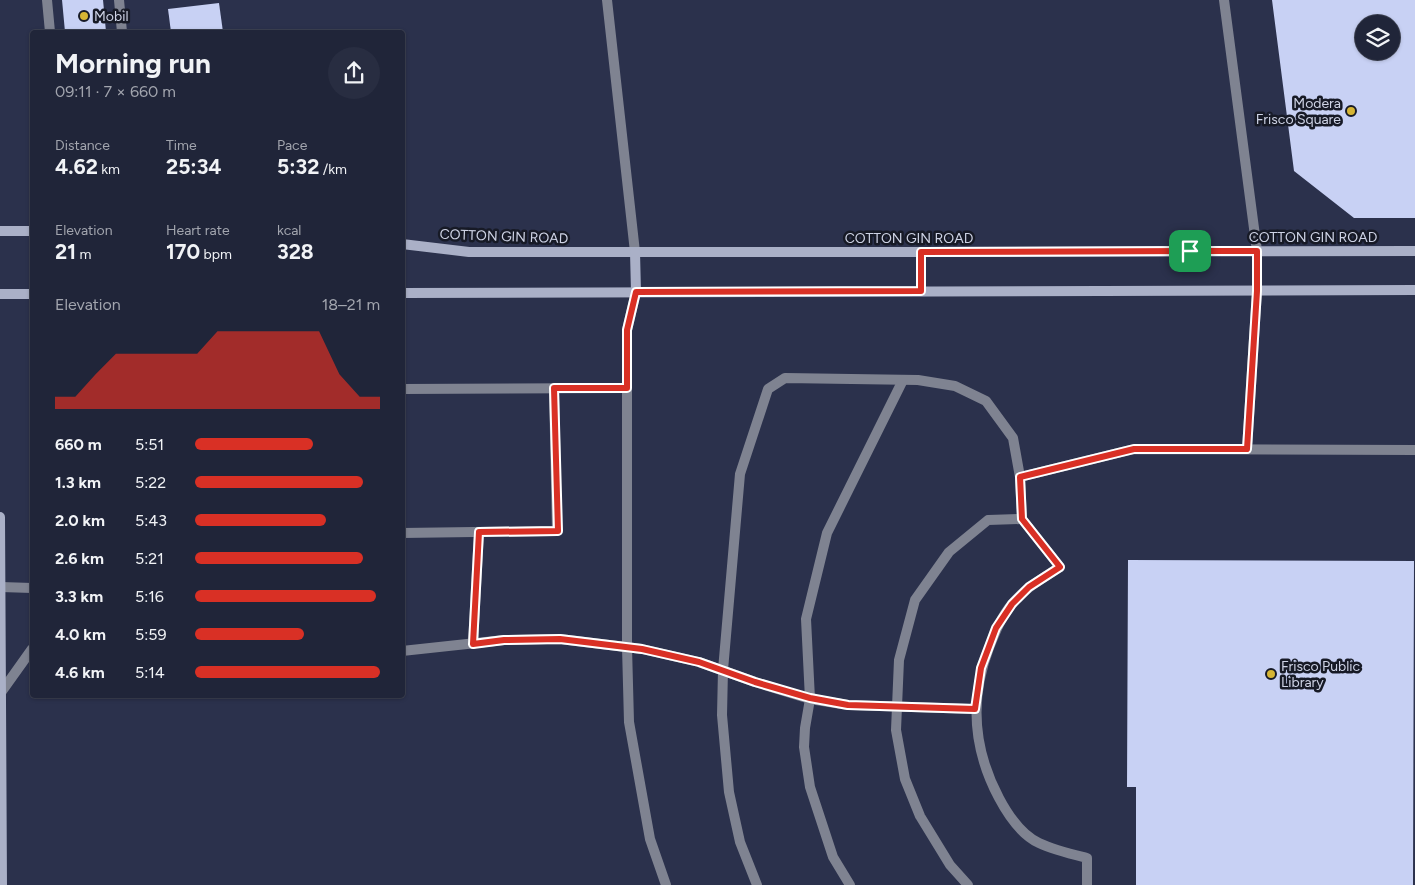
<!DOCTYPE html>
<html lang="en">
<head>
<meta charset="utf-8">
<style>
  body { margin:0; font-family:Figtree,sans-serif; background:#282d41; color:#f1f3f6; height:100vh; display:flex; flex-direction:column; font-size:19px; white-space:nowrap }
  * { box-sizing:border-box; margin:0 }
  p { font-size:16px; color:#a2a5ae }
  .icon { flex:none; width:28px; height:28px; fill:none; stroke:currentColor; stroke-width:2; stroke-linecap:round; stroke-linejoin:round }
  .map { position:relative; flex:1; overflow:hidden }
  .sheet { position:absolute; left:30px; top:30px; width:375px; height:668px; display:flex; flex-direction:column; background:#202539; border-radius:5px; box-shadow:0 1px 4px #0004,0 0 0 1px #3d4253 }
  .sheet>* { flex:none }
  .buttons { position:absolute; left:1355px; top:15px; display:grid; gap:10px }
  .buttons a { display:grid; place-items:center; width:45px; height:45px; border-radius:50%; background:#202539; box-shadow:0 1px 4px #0004,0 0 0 1px #3d4253; font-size:25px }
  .pin { position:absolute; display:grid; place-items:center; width:42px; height:42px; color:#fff; margin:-21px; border-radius:10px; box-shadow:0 2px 8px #0006 }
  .round { display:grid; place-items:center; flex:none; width:52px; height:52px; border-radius:26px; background:#282d41 }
  .summary { display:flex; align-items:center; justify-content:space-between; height:85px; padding:0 25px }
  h1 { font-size:28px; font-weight:700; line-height:38px }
  .figures { display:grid; grid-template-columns:repeat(3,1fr); gap:8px; height:85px; padding:5px 25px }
  .figures div { display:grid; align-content:center }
  .figures b { font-size:21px; font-weight:700 }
  .figures small { font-size:14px; font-weight:400 }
  .figures p { font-size:14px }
  .chart { height:140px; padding:10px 25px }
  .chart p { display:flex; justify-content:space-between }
  .chart svg { width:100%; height:90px; margin-top:5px; fill:#d93025; opacity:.7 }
  ul { padding:0 25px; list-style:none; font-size:16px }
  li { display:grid; grid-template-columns:80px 60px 1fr; align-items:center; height:38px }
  li i { height:12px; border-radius:6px; background:#d93025 }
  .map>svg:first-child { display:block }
  .building { fill:#c8d1f4; fill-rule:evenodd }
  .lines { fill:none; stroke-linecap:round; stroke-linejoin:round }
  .lane { stroke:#7f8391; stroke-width:10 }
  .street { stroke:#7f8391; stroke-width:10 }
  .secondary { stroke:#aab0c7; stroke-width:10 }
  .route-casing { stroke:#fff; stroke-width:10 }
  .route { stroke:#d93025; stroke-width:6 }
  .poi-dot { fill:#d6b534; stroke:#171a26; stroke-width:2 }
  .labels { text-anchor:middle; stroke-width:5; stroke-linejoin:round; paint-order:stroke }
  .poi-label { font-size:14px; fill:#ced3e5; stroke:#171a26; text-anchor:start }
  .street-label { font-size:14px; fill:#ced3e5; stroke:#171a26 }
</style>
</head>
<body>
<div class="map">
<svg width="1415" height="885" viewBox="0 0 1415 885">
  <rect width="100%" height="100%" fill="#2b314c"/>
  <g class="building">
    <polygon points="62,0 103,0 106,32 65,32"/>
    <path d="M1272 0H1415V218H1354L1294 171ZM1364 24H1391V51H1364Z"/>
    <polygon points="219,3 223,32 171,32 168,9"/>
    <polygon points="1128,560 1414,561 1413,885 1136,885 1136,787 1127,787"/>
  </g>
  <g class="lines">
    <g class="lane">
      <polyline points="47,0 50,32"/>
      <polyline points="119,0 122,32"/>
      <polyline points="607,0 635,252"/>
      <polyline points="636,292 627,330 627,647 629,722 650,839 666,885"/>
      <polyline points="402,389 627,388"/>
      <polyline points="1247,449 1257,291"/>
      <polyline points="1020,477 1134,449 1415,450"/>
      <polyline points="402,533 557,531 554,388"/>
      <polyline points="1,587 32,588"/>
      <polyline points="473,644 479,532"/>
      <polyline points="402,651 504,640 560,639 642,649 699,662 755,682 810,699 848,705 975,709"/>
      <polyline points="2,691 32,649"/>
      <path d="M757 885 740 842 729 792 722 715 723 670 740 474 768 389 785 378 918 380 955 386 986 401 1013 438 1020 477 1022 519 1060 567C1043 578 1025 588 1012 604 1001 617 995 633 989 648 969 700 973 749 999 798 1008 815 1022 835 1039 843 1054 850 1071 854 1087 858V885"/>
      <polyline points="850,885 833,857 810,787 804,747 805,728 810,699 806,619 827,533 903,380"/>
      <polyline points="968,885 950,865 920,816 905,779 896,730 899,660 915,600 949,552 988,520 1022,519"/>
    </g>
    <polyline class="street" points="1224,0 1257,251 1257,291"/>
    <g class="secondary">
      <polyline points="0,231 32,231"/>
      <polyline points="402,244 469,252 921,252 1415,251"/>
      <polyline points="635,252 636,292"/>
      <polyline points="921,252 921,291"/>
      <polyline points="402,293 1415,290"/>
      <polyline points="0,294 32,294"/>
      <polyline points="0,517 2,885"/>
    </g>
  </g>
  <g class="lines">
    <defs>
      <polygon id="route" points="1190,251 1257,251 1257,291 1247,449 1134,449 1020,477 1022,519 1060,567 1029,587 1012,604 996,628 981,668 975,709 848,705 810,698 755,682 699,662 642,649 560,639 504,640 473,644 479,532 558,531 554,388 627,388 627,330 636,292 921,291 921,252"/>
    </defs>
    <use href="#route" class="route-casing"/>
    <use href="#route" class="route"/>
  </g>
  <g class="poi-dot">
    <circle cx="84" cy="16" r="5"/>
    <circle cx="1351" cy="111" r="5"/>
    <circle cx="1271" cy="674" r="5"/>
  </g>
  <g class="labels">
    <g class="poi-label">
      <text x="94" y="21">Mobil</text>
      <text x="1341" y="108" text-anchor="end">Modera<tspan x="1341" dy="16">Frisco Square</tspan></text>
      <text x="1281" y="671">Frisco Public<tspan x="1281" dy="16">Library</tspan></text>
    </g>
    <g class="street-label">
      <text transform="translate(504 236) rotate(2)" y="5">COTTON GIN ROAD</text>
      <text x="1313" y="242">COTTON GIN ROAD</text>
      <text x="909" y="243">COTTON GIN ROAD</text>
    </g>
  </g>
</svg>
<div class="buttons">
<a><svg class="icon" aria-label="layers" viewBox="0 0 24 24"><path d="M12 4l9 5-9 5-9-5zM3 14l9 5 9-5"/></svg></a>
</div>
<div class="pin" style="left:1190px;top:251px;background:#1e9e55"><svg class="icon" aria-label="arrive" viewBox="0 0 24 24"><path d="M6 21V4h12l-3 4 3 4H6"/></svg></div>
<section class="sheet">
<div class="summary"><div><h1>Morning run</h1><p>09:11 · 7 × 660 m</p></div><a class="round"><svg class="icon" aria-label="share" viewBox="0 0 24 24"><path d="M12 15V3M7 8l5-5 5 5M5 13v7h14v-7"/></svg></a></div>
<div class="figures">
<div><p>Distance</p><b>4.62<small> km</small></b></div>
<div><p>Time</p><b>25:34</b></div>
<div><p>Pace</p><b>5:32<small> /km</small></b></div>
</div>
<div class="figures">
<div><p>Elevation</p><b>21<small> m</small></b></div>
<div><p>Heart rate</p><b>170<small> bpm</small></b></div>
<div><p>kcal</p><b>328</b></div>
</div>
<div class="chart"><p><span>Elevation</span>18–21 m</p>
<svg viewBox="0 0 160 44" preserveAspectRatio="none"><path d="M0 44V38L10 38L20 27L30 17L40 17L50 17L60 17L70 17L80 6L90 6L100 6L110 6L120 6L130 6L140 27L150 38L160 38V44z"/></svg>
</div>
<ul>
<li><b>660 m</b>5:51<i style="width:64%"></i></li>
<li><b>1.3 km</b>5:22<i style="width:91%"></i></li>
<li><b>2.0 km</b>5:43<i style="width:71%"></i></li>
<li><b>2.6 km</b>5:21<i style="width:91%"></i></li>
<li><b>3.3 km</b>5:16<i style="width:98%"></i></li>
<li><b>4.0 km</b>5:59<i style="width:59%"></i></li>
<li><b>4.6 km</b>5:14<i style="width:100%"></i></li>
</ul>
</section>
</div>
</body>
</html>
